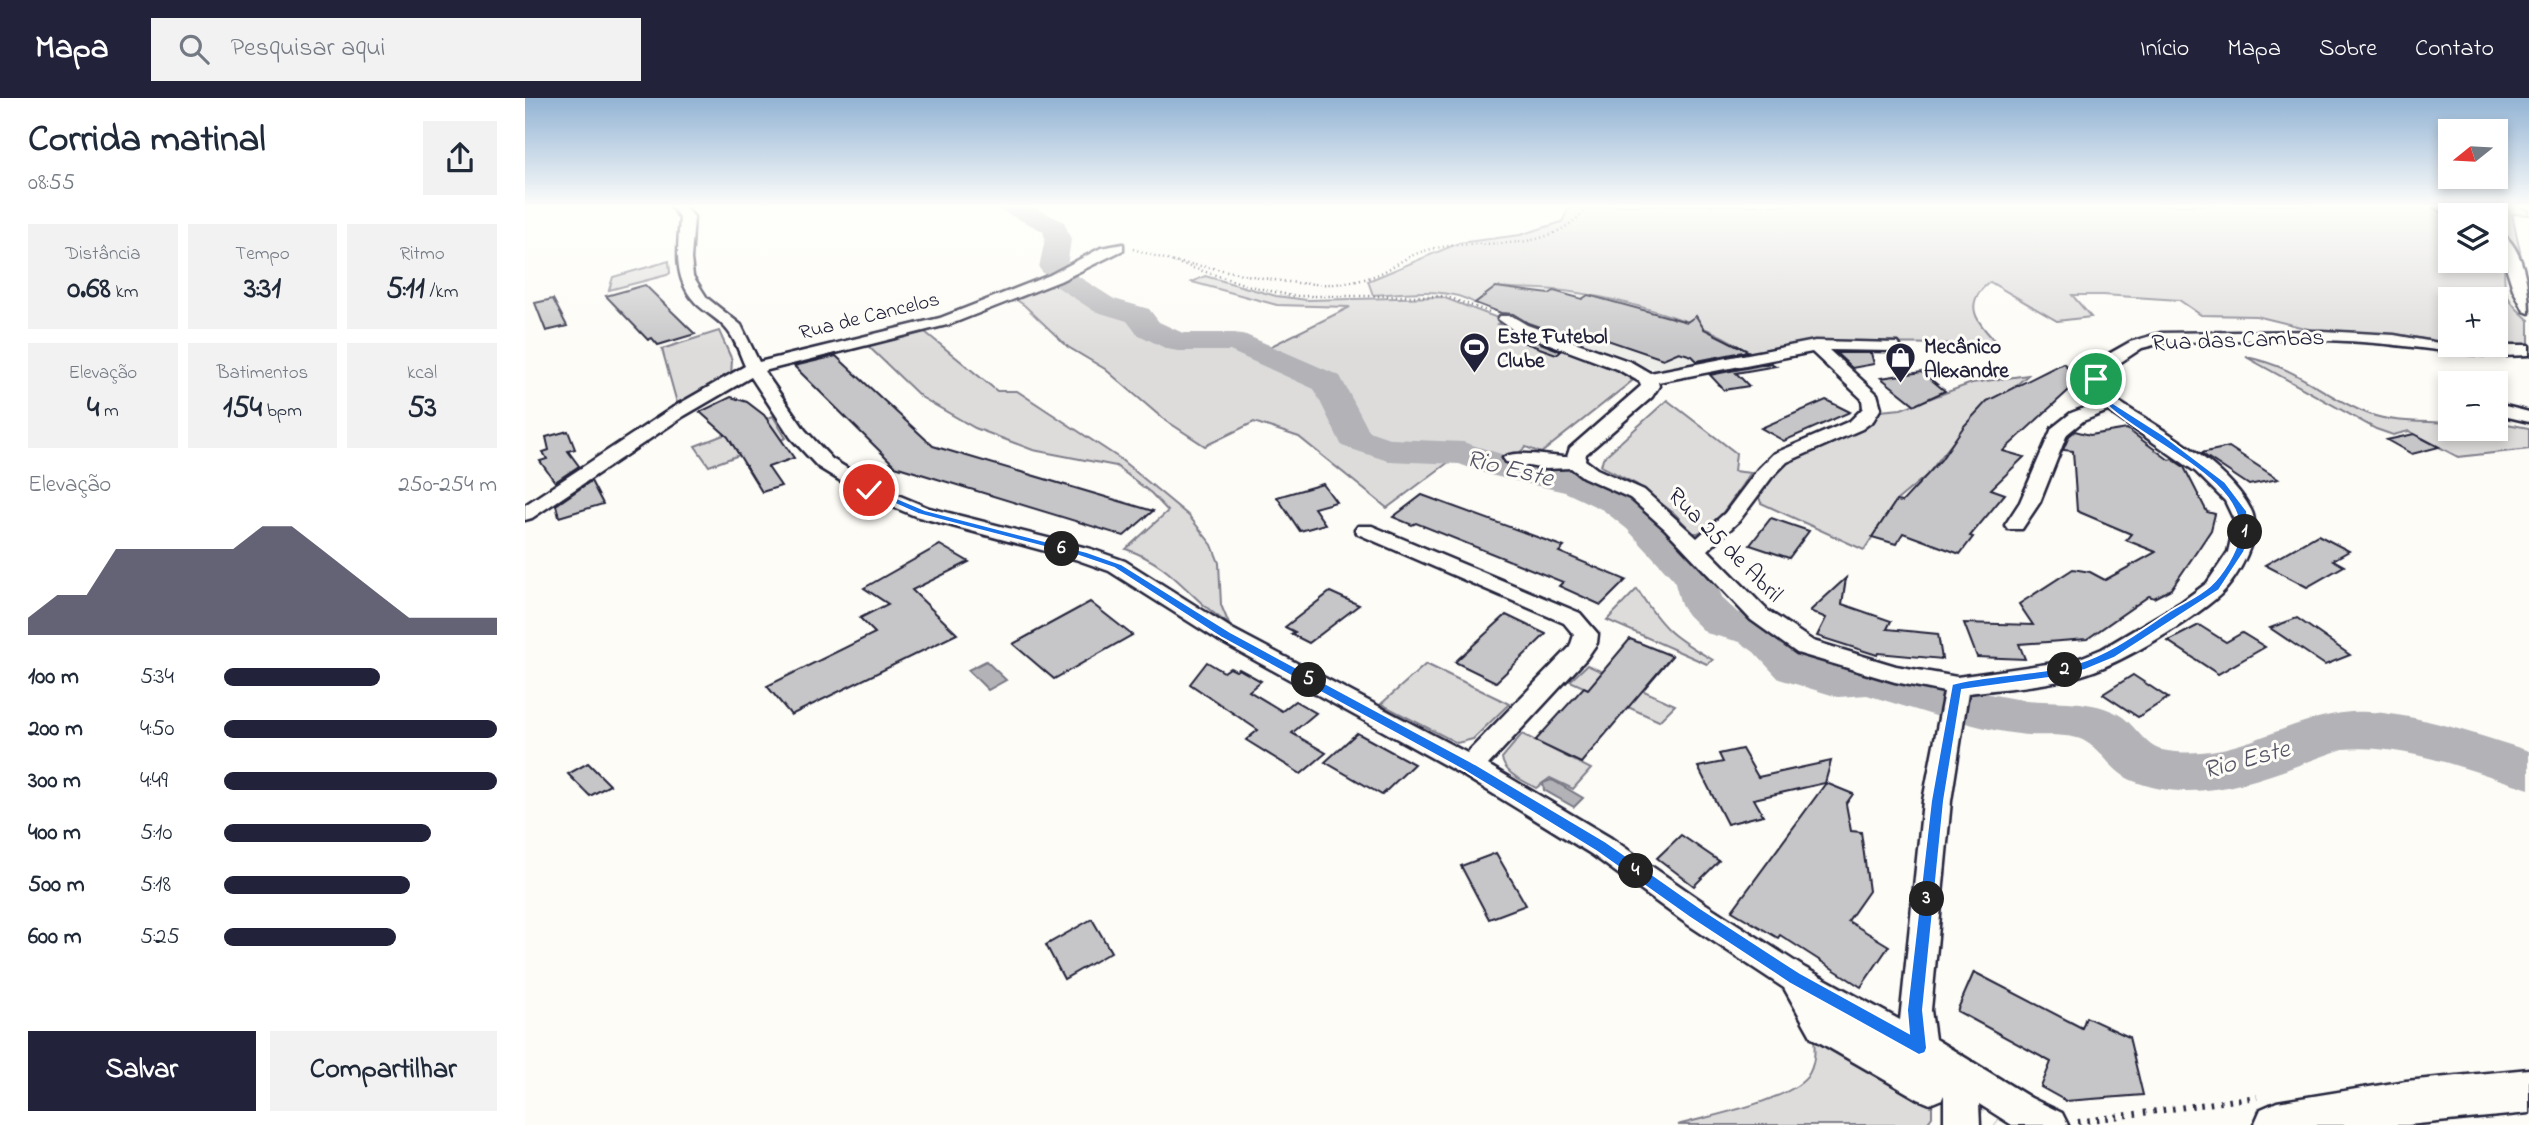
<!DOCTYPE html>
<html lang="pt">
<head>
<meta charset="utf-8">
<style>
  body { margin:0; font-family:"Indie Flower",sans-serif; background:#f2f2f3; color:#1f2937; height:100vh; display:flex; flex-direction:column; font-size:26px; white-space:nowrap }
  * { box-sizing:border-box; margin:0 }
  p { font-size:23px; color:#747a83 }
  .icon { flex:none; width:38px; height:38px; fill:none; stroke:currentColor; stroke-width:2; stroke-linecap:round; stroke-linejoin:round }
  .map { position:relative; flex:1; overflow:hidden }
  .details { display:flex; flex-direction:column; background:#fff; width:525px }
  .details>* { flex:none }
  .needle { width:46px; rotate:252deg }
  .tools { position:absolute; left:1913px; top:21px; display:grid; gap:14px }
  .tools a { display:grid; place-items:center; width:70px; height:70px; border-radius:0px; background:#fff; box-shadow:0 4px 10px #0003; font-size:35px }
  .pin { position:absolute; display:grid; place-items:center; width:60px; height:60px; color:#fff; margin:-30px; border:4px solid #fff; border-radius:50%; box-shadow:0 2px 7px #0007 }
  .km { position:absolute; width:35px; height:35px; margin:-18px; border-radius:50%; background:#222; color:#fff; font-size:19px; line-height:35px; text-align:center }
  .round { display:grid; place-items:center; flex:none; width:74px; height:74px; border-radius:0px; background:#f2f2f3 }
  .headline { display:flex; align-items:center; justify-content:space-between; height:119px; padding:0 28px }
  h1 { font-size:38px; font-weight:800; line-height:52px }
  .figures { display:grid; grid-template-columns:repeat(3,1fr); gap:10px; height:119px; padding:7px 28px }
  .figures div { display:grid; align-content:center; border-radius:0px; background:#f2f2f3; text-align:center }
  .figures b { font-size:30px; font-weight:800 }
  .figures small { font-size:19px; font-weight:400 }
  .figures p { font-size:19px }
  .chart { height:196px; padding:14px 28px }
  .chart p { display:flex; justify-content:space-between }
  .chart svg { width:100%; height:126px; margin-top:7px; fill:#22223b; opacity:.7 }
  .primary-button { display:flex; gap:14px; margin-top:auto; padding:14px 28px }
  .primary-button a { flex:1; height:80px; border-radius:0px; background:#22223b; color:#fff; font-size:28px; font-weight:800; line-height:80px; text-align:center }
  .primary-button a+a { background:#f2f2f3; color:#1f2937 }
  ul { padding:0 28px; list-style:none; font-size:23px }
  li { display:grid; grid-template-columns:112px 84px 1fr; align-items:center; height:52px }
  li i { height:18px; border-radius:9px; background:#22223b }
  header { display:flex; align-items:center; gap:42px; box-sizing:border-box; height:98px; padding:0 35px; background:#22223b; color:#fff }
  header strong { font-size:33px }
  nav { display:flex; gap:38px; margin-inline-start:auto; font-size:24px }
  .search { width:490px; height:63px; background:#f2f2f3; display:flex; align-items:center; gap:18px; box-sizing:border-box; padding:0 24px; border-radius:0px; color:#747a83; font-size:26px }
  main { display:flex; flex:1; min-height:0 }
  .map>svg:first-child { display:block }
  .built { fill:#ecece9 }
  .green { fill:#dddcdb; stroke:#807f8b; stroke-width:2 }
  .water { fill:#b2b2b7; stroke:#787885; stroke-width:2 }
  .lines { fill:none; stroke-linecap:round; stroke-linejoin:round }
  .river { fill:#b2b2b7; fill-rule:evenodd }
  .building { fill:#c6c6c8; stroke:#22223b; stroke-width:2 }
  .minor-tunnel { stroke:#d1d0d1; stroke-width:31; stroke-dasharray:31 16; stroke-linecap:butt }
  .minor-casing { stroke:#22223b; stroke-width:5 }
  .major-casing { stroke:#22223b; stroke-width:5 }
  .path-far1 { stroke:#22223b; stroke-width:2.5; stroke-dasharray:1 3.5; stroke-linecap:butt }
  .path { stroke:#22223b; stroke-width:6; stroke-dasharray:2.5 7; stroke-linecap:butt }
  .minor { fill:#fdfcf7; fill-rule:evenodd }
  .major { fill:#fdfcf7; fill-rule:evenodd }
  .route { fill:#1a73e8; stroke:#fff; stroke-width:2 }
  .labels { text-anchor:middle; stroke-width:6; stroke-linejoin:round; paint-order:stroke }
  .far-street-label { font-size:21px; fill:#22223b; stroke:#fdfcf7 }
  .far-poi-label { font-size:21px; font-weight:bold; fill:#22223b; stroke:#fdfcf7; text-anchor:start }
  .street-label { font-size:24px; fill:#22223b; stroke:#fdfcf7 }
  .water-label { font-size:26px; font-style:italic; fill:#545466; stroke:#fdfcf7 }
</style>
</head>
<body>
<header>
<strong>Mapa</strong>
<div class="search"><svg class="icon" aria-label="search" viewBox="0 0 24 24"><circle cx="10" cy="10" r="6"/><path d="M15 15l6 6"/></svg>Pesquisar aqui</div>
<nav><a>Início</a><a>Mapa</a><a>Sobre</a><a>Contato</a></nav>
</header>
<main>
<section class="details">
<div class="headline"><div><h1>Corrida matinal</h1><p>08:55</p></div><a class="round"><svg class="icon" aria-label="share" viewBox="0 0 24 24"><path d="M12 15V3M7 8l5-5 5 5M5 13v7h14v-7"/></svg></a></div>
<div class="figures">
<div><p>Distância</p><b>0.68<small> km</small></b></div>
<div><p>Tempo</p><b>3:31</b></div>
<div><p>Ritmo</p><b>5:11<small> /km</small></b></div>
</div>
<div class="figures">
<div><p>Elevação</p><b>4<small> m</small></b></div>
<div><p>Batimentos</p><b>154<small> bpm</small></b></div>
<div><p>kcal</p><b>53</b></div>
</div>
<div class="chart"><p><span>Elevação</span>250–254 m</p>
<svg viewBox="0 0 160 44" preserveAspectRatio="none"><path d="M0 44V38L10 30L20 30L30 14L40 14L50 14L60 14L70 14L80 6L90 6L100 14L110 22L120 30L130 38L140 38L150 38L160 38V44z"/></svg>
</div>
<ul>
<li><b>100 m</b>5:34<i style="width:57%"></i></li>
<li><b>200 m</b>4:50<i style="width:100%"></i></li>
<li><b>300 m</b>4:49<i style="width:100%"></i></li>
<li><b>400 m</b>5:10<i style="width:76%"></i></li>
<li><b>500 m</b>5:18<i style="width:68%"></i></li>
<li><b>600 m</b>5:25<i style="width:63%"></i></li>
</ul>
<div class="primary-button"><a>Salvar</a><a>Compartilhar</a></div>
</section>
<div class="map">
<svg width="2004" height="1027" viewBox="0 0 2004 1027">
  <rect width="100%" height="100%" fill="#fdfcf7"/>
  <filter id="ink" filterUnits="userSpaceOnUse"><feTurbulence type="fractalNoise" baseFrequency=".0143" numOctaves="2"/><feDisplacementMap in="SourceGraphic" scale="14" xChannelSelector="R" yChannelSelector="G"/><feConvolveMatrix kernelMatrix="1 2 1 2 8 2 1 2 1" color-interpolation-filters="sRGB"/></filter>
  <g filter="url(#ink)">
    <polygon class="built" points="971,189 1028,192 1091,204 1178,229 1211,245 1223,255 1150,271 1136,272 1106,266 1008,231 951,205"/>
    <g class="green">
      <path d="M1045 107H1904L1927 117H1925V163H1970L1971 143C1985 162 1975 176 1982 196 1986 207 1996 215 2004 222V249L1932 247H1970V201H1925V246L1832 235 1792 233 1731 218 1676 217 1654 202 1578 197H1547L1566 219 1532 223 1465 184C1436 206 1452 225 1473 246L1284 245 1223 255C1186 223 1080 197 1030 192 1011 190 991 191 971 189L950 205C920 188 882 195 848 197L843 183 934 145 995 137 1037 124Z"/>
      <polygon points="1917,107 1989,107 2004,112 2004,117 1987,116 1996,158 1987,145 1971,132 1970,117 1940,117"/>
      <polygon points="144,163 145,175 142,177 84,192 88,179"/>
      <polygon points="680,178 751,198 782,202 917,199 978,222 972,226 1099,272 1107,283 1016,355 1001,349 982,365 939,352 865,348 836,335 807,283 738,252 825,209 752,207 667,184"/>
      <polygon points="529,181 569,206 608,220 616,230 648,246 707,247 797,287 823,341 859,355 932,358 862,410 774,339 729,324 680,348 637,320 580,271 543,249 499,207 490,201 482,201"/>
      <path d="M412 228 400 234 472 293H492L594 360 664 418 687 447 694 465 696 507 704 526C663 501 652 469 601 451L643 413 626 395 591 368 508 352 450 330 396 299 343 248Z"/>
      <polygon points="194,233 207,262 206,278 152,305 137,251"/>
      <path d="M1721 259C1774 269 1798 299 1844 316 1868 325 1899 323 1925 325V331H1970L1971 324 2004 330V351L1933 359 1884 333 1868 337 1851 331Z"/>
      <polygon points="1503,277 1432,339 1402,377 1371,403 1339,452 1236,405 1234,399 1253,367 1346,326 1355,313 1376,311 1447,285"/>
      <path d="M1142 302 1211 355 1209 373 1226 375C1209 395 1198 424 1173 435H1168L1150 416 1111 386 1076 368 1078 360Z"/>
      <polygon points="248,318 261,340 184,368 170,348"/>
      <path d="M1112 491C1138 531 1146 538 1188 562L1182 566 1082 522Z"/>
      <polygon points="901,566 974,601 984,606 948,641 932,645 856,606"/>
      <polygon points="1062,567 1150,607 1134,623 1045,583"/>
      <path d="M997 636 1066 671 1048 691 1025 680 1011 690C998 682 979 676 977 660Z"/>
      <path d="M1289 936 1400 997 1407 1007V1019L1401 1027H1153C1184 1018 1263 1003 1282 979 1291 966 1290 951 1289 936Z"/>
    </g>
    <g class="water">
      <polygon points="461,563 481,582 463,592 443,572"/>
      <polygon points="1026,682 1029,683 1058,700 1049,709 1019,692 1018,685"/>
    </g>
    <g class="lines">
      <path class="river" d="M472 107H504L539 124 546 141 542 169 545 173 589 201 624 211 634 224 658 235H710L721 237 815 278 844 333 867 341 938 344 989 360 1065 378 1106 396 1130 415 1184 469 1198 501 1212 514 1246 523 1261 532 1286 559 1313 567 1343 565 1431 590 1435 597C1455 591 1472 599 1492 601 1527 606 1565 599 1596 618 1610 627 1621 649 1637 652 1708 665 1752 624 1817 615 1869 607 1954 637 2004 653V691C1946 673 1879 645 1818 651 1751 674 1677 712 1606 682 1585 673 1574 646 1552 640 1534 635 1512 639 1494 636 1473 634 1451 628 1431 622L1427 615 1414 619 1342 597 1313 599 1254 581 1229 554 1215 544 1181 535 1163 517 1156 507 1149 482 1102 431 1078 412 1040 394 965 377 934 366 863 363 817 348 789 291 705 253H653L642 251 612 236 602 223 569 213 526 185 514 170 520 141 518 133 475 112Z"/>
    </g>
    <g class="building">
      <polygon points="120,187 170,236 133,247 127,240 123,242 81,198"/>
      <polygon points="971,189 1024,196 1029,193 1057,201 1063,197 1162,224 1171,218 1179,231 1223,253 1172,263 1167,258 1154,254 1138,261 1065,236 1054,243 1003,225 988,216 976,215 950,205"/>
      <polygon points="28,201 42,228 21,233 10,205"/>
      <polygon points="985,233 989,235 1036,253 1031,256 978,237"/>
      <polygon points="1311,255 1346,255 1349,266 1327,270"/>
      <polygon points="311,258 408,348 628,413 599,438 370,368 269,268"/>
      <polygon points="1246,265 1251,268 1211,275 1224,288 1199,292 1185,277"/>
      <polygon points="1538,265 1556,281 1478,353 1499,359 1466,391 1480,396 1445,438 1448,439 1435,456 1378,435 1371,446 1347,439 1371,403 1377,404 1416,362 1439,328 1462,303"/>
      <polygon points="1397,274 1420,293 1390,307 1356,280"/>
      <polygon points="206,299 222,304 239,317 269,360 243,369 256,388 237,394 203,339 175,314"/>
      <polygon points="1301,302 1325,314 1259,343 1236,330"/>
      <polygon points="1602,331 1644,362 1647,361 1659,369 1682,414 1690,416 1686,432 1670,456 1646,491 1629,500 1624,498 1562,541 1494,546 1500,561 1452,559 1439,525 1508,527 1494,506 1548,471 1565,474 1580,482 1631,454 1601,442 1606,436 1552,413 1548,353 1538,352 1544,338 1550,333 1565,337"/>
      <polygon points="43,333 50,351 43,353 54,368 30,384 15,363 22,361 18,354 24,352 21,339"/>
      <polygon points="1889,336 1914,349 1887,356 1862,342"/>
      <polygon points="1704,349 1753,381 1724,387 1676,355"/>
      <polygon points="66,383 78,406 34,419 31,407"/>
      <polygon points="798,386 811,404 789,410 800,426 775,433 752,399"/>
      <polygon points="897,397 1039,449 1034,454 1101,482 1076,507 1034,488 1038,484 891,425 887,427 868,419"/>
      <polygon points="1246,420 1284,433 1264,460 1225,447"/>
      <polygon points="1793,437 1824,453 1808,462 1819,468 1782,489 1740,467"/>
      <polygon points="415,447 444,464 387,492 432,536 266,617 242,588 350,535 335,520 363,506 339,490"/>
      <polygon points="1321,480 1317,506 1366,523 1362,531 1413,536 1417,561 1353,555 1352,557 1292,538 1301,520 1285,513"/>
      <polygon points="805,494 834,507 784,545 766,536 770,534 760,529"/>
      <polygon points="565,504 607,537 529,581 488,546"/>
      <polygon points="981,517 1021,536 971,584 930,564"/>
      <polygon points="1772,520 1825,557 1800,567 1745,530"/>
      <polygon points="1674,527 1701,544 1717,535 1740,549 1693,576 1643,543"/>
      <polygon points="1105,541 1147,558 1056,665 1010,643 1059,589 1063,591"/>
      <polygon points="682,564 699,574 705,570 711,573 714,571 736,583 724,593 757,613 770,603 791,615 767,635 801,655 776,676 721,642 733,632 665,586"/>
      <polygon points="1608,577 1643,600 1613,619 1578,596"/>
      <polygon points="832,635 889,666 857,697 800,664"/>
      <polygon points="1217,651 1233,679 1306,663 1300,685 1229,701 1238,717 1202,726 1173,669 1198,664 1194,656"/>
      <polygon points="63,665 85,687 65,698 43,676"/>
      <polygon points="1301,685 1328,696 1321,706 1326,733 1336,734 1344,793 1323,823 1364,848 1336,889 1255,837 1253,840 1207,813"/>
      <polygon points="1156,737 1194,763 1169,788 1132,760"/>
      <polygon points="971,755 1001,807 964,821 936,768"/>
      <polygon points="567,821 586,854 539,881 521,847"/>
      <polygon points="1449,874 1557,930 1561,919 1604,939 1618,997 1541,1003 1516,989 1526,964 1432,913"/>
    </g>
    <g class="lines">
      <polyline class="minor-tunnel" points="1429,1003 1471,1027"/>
      <defs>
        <g id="minor">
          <path d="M145 107H158L169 119 166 161 168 178 182 200 216 227 234 264 415 220 525 177 576 150 598 146V152L535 183 426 226 239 273 280 332 307 361 351 388 404 410 566 451 600 463 709 532 942 655 1045 549 1049 537 1039 525 833 436 830 432 833 428H847L1055 515 1073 536 1072 545 1061 561 963 667 1086 740 1181 806 1280 870 1375 922 1398 703 1419 594 1370 584 1272 555 1226 522 1140 431 1105 400 1058 379 1046 370 1020 371 981 364 978 360C987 351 1027 359 1042 359L1045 350 1116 288 1115 284 1094 272 990 233 973 221 975 218H987L1002 227 1106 264 1125 275 1290 243 1373 245 1375 248 1367 253 1304 252 1352 296 1356 310 1348 323 1337 331 1262 364 1247 379 1214 423 1183 452 1242 512 1288 543 1371 568 1432 579 1550 562 1577 551 1655 505 1682 485 1703 454 1710 424 1700 403 1671 374 1583 313 1558 323 1542 336 1515 404 1497 431H1483L1480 427 1495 404 1527 330 1546 315 1575 304 1564 289 1565 273 1575 261 1605 244 1636 235 1797 233 1869 237 1925 247H2004V257C1952 261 1902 249 1850 245 1779 239 1708 242 1637 245L1617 250 1581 274 1582 289 1591 302C1633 330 1703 366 1726 412 1738 435 1713 481 1695 497 1666 523 1600 563 1563 575 1525 588 1483 590 1443 595L1426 703 1406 912 1410 941 1506 1000 1537 1015 1543 1027H1487L1454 1006 1455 1027H1419V997L1417 1001 1405 1006 1393 1001 1287 940 1259 890 1159 824 1066 756 936 676 693 542 584 473 550 461 390 418 337 396 293 369 266 340 226 279 159 318 7 420 0 422V407L147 310 220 268C215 257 211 243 203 233 196 223 183 216 174 208 147 183 153 152 155 120ZM1287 254 1337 301 1338 310 1325 323 1248 356 1233 371 1200 415 1172 440 1119 392 1072 371 1060 362 1061 356 1127 299 1134 288 1133 284Z"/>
          <polygon points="1906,107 1922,107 1941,117 1925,118"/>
          <path d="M1970 132C1998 143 2004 189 2004 215L1999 213 1988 191 1976 152 1970 144Z"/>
          <polygon points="1976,307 2004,314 2004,324 1970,316 1970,308"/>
        </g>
        <polygon id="major" points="2004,971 2004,1015 1883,1027 1729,1027 1736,1011 1752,1004 1881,983"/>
      </defs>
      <use href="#minor" class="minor-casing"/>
      <use href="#major" class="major-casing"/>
      <g class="path-far1">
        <polyline points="608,151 725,188 767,198 919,198 967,215"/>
        <path d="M648 164C696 169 743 185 791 186 813 187 838 184 858 174 871 167 883 158 896 154 958 134 1016 165 1065 107"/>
      </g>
      <polyline class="path" points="1553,1024 1732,999"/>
      <use href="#minor" class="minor"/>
      <use href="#major" class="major"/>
    </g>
  </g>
  <linearGradient id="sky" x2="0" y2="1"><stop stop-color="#92b3d4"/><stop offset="0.43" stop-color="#fefefb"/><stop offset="1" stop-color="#fefefb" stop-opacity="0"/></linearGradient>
  <rect width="2004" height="251" fill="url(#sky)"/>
  <path class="route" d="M1568 279H1574L1577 289 1588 305 1638 337 1700 384 1722 413 1725 437 1719 454 1694 492 1589 560 1560 572 1524 580 1437 592 1419 703 1398 912 1402 950 1400 955 1394 957 1264 885 1164 819 1071 753 940 673 697 540 589 470 554 458 393 416 339 392 348 390 400 412 562 454 596 466 705 534 950 666 1081 744 1175 810 1275 875 1384 935 1382 912 1406 703 1427 586C1468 575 1512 578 1553 565 1586 555 1616 532 1645 513 1658 505 1674 498 1685 488 1697 477 1712 454 1714 438 1725 369 1562 326 1568 279Z"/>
  <defs>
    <symbol id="stadium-pin" viewBox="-11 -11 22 30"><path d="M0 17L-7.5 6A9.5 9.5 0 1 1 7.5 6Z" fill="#22223b" stroke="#fdfcf7"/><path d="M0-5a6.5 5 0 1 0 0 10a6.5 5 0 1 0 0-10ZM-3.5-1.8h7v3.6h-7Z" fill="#fff"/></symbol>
    <symbol id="shop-pin" viewBox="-11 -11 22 30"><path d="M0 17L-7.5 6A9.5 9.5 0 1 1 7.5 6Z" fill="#22223b" stroke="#fdfcf7"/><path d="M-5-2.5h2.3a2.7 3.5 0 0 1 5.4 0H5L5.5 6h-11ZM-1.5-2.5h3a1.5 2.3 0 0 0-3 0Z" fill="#fff"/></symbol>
  </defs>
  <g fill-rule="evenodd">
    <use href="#stadium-pin" x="932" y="232" width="35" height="47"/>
    <use href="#shop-pin" x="1358" y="242" width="35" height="47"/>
  </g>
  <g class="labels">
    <g class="far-street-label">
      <text transform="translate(344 217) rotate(-14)" y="7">Rua de Cancelos</text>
    </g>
    <g class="far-poi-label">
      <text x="972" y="245">Este Futebol<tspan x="972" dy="24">Clube</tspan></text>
      <text x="1399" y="255">Mecânico<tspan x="1399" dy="24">Alexandre</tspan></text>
    </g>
    <g class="street-label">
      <text transform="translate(1713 241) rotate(-2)" y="8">Rua das Cambas</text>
      <text transform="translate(1201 446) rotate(45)" y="8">Rua 25 de Abril</text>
    </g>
    <g class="water-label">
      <text transform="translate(985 369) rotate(14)" y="9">Rio Este</text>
      <text transform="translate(1721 660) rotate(-15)" y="9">Rio Este</text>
    </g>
  </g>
</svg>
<div class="tools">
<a><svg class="needle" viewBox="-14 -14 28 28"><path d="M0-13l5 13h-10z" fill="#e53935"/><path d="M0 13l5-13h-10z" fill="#747a83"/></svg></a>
<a><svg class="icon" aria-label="layers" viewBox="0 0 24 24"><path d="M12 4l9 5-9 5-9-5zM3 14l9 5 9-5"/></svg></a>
<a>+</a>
<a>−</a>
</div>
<div class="pin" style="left:1571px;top:281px;background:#1e9e55"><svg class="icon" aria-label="arrive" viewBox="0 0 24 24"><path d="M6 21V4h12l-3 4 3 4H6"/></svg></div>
<div class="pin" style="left:344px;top:392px;background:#d93025"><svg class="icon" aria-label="check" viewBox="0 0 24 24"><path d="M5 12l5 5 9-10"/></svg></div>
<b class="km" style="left:1720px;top:434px">1</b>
<b class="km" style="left:1540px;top:572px">2</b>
<b class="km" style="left:1402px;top:801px">3</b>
<b class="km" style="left:1111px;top:773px">4</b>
<b class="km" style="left:784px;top:582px">5</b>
<b class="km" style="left:537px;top:451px">6</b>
</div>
</main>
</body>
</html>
